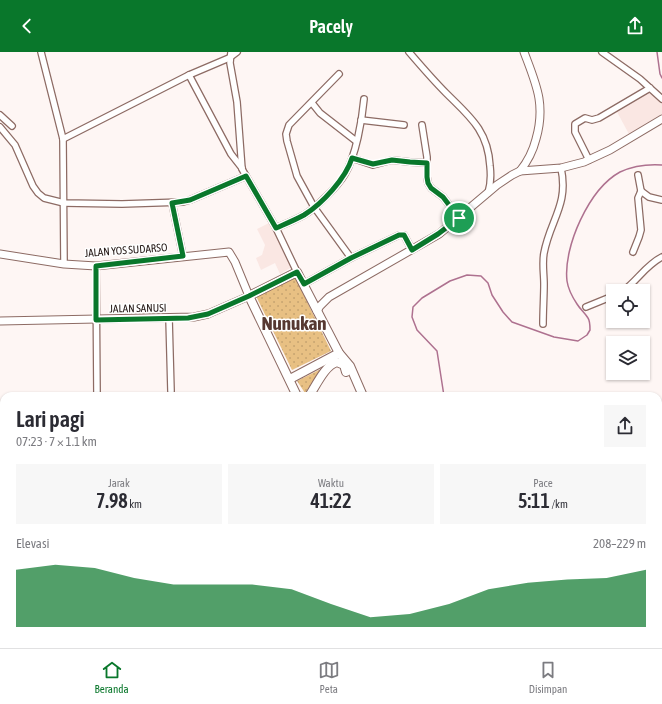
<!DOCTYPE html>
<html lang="id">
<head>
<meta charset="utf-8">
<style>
  body { margin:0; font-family:"Asap Condensed",sans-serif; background:#f7f7f7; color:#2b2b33; height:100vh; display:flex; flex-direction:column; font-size:15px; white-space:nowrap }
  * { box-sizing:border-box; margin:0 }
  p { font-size:13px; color:#7c7c81 }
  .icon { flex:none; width:22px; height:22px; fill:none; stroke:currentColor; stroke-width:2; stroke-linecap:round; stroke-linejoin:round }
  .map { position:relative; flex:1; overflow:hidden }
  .sheet { position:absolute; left:0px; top:340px; width:662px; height:256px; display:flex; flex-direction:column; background:#fff; border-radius:12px 12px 0 0; box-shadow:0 1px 3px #0004 }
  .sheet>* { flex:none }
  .controls { position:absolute; left:606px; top:232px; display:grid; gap:8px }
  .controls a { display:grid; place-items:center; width:44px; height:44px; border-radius:0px; background:#fff; box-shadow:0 1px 3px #0004; font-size:20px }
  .pin { position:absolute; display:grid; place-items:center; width:34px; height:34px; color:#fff; margin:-17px; border:2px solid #fff; border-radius:50%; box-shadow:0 1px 4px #0007 }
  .round { display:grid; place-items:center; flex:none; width:42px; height:42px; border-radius:0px; background:#f7f7f7 }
  .headline { display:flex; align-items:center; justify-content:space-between; height:68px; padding:0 16px }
  h1 { font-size:22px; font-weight:600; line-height:30px }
  .stats { display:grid; grid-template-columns:repeat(3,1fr); gap:6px; height:68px; padding:4px 16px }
  .stats div { display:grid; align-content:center; border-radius:0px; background:#f7f7f7; text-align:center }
  .stats b { font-size:20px; font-weight:600 }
  .stats small { font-size:11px; font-weight:400 }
  .stats p { font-size:11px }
  .chart { height:112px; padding:8px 16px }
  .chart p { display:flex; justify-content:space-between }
  .chart svg { width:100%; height:72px; margin-top:4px; fill:#09772b; opacity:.7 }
  header { display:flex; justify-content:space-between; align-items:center; height:52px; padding:0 16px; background:#09772b; color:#fff; font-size:18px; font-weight:600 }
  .tab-bar { display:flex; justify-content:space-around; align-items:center; height:56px; border-top:1px solid #e1e1e2; background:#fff; font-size:11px; color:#7c7c81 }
  .tab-bar a { display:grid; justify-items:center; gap:2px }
  .tab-bar .current { color:#09772b }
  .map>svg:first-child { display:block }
  .built { fill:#fae7e3 }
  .park { fill:url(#park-dots) }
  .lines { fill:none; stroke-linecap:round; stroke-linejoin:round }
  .stream { stroke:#ae718f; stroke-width:1.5 }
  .minor-casing { stroke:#8d6b64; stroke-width:8 }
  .tertiary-casing { stroke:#8d6b64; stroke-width:9 }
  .secondary-casing { stroke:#8d6b64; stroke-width:10 }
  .minor { stroke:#fff; stroke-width:5.5 }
  .tertiary { stroke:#fff; stroke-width:7 }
  .secondary { stroke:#fff; stroke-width:8 }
  .route-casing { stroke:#fff; stroke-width:8 }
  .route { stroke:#09772b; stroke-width:5 }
  .labels { text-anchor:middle; stroke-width:3; stroke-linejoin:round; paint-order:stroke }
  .street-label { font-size:11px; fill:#221512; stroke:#fff }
  .town-label { font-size:19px; font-weight:bold; fill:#563831; stroke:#fff }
</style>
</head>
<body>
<header><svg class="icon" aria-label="back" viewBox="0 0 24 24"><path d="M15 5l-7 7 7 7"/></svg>Pacely<svg class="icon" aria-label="share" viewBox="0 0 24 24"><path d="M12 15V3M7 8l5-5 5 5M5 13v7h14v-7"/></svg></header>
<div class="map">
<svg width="662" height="596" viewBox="0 0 662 596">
  <defs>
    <pattern id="park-dots" width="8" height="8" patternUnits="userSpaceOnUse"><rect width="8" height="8" fill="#e8c083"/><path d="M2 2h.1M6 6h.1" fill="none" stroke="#c7a470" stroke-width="1.8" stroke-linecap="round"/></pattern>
  </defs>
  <rect width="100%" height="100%" fill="#fef6f4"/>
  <g class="built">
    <polygon points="651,38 662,49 662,65 630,84 616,58"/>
    <polygon points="269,171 292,215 280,222 275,211 261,218 256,206 262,203 265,193 257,177"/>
  </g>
  <g class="park">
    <polygon points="295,225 331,299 292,318 256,244"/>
    <polygon points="325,315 305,341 297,329"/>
  </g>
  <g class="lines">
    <g class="stream">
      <polyline points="657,0 660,22 662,26"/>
      <path d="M444 344 437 299 417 278 412 265 413 255 422 246 450 229 467 223 481 224 488 231 492 243 503 260 512 270 554 285 578 289 587 283 590 278C590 274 590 269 588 266 585 261 580 257 577 252 573 246 568 236 567 229 563 195 589 137 620 120 633 114 647 112 662 113"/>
      <polyline points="552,592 552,596"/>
    </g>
    <defs>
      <g id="minor">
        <polyline points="41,0 63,87 64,212"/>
        <polyline points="231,0 230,11 237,50 242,117 276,176 297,220"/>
        <path d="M409 0C421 14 433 28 446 41 469 64 488 78 490 114 491 123 491 132 488 141"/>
        <polyline points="602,0 640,27 662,47"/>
        <polyline points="339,22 289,73 286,82 287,89 297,124 314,155 351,206 399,183 404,183 412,198"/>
        <polyline points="189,23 231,102 242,116"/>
        <polyline points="312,51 320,61 356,89"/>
        <polyline points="0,63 12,74"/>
        <polyline points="361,68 404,73"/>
        <polyline points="422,73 427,105 427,125 428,131 431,136 443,145 459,166"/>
        <polyline points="0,75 15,93 33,134 38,141 44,146 64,151 122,152 183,150 190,148 246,124"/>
        <polyline points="63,87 189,23 229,6 237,0"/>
        <polyline points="352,106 373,113 392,108 410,110 427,111"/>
        <polyline points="589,108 575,80 575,72 585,66 592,68 599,66 650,36"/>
        <polyline points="641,139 649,145 662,148"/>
        <polyline points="172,151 183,204"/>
        <path d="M276 176C285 172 295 168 304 163 316 156 338 134 345 122 356 103 362 69 364 47"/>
        <polyline points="633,200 639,185 641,178 638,146 641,139 638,123"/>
        <polyline points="96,214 97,344"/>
        <polyline points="304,232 351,206"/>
        <path d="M623 239C637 229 646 213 662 205"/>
        <polyline points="586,255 613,244"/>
        <polyline points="169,266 171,339"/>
        <path d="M543 272C543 258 544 245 544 232 544 222 542 211 544 201 550 168 569 153 561 116"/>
        <polyline points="0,428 4,424"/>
        <polyline points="564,592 565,596"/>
        <polyline points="26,596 27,592"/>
      </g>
      <g id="tertiary">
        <path d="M520 119C528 109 533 99 536 87 546 52 536 32 524 0"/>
        <polyline points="0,202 64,212 96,214 229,200 235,210 249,244 208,262 194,265 0,269"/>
        <polyline points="317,259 320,254 329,245 439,182 497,133 512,123 520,119 561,116 584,110 610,98 662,67"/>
        <polyline points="658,441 662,442"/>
        <polyline points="292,592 292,596"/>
        <polyline points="453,592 453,596"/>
        <polyline points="362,596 363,592"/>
      </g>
      <g id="secondary">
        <polyline points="290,327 339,301"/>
        <polyline points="297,344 249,244 297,220 339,301 350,314 363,344"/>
        <path d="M309 344C316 334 325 313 337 310L344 313 346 320"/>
        <polyline points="658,382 662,383"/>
        <polyline points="658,388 662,388"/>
        <polyline points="0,548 4,551"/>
        <polyline points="0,556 4,559"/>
        <polyline points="48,592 57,596"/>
        <polyline points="66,592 72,594 88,596"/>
        <polyline points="121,596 138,592"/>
        <polyline points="150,596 163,592"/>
      </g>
    </defs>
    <use href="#minor" class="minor-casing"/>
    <use href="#tertiary" class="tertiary-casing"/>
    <use href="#secondary" class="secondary-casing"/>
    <use href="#minor" class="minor"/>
    <use href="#tertiary" class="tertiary"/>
    <use href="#secondary" class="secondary"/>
  </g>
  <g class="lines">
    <defs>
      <path id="route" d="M352 106 373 112 392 108 410 110 427 111V125L428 131 431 136 443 145 459 166 438 182 412 198 404 183H399L351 206 304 232 297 220 249 244 208 262 188 266 96 268V214L183 204 172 151 190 148 246 124 276 176C285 172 295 168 304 163 322 152 346 126 352 106Z"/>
    </defs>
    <use href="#route" class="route-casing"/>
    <use href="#route" class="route"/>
  </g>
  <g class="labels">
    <g class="street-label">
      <text transform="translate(126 198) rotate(-4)" y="4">JALAN YOS SUDARSO</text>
      <text transform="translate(138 256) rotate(-1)" y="4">JALAN SANUSI</text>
    </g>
    <g class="town-label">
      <text x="294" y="278">Nunukan</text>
    </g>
  </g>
</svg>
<div class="controls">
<a><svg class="icon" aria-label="locate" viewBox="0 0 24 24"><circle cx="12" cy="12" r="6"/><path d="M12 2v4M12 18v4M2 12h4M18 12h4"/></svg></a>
<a><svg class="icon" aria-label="layers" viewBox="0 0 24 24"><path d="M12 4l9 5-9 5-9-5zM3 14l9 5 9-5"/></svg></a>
</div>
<div class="pin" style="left:459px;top:166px;background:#1e9e55"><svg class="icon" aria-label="arrive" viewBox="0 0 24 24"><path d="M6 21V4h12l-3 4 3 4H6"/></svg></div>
<section class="sheet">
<div class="headline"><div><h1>Lari pagi</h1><p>07:23 · 7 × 1.1 km</p></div><a class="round"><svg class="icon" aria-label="share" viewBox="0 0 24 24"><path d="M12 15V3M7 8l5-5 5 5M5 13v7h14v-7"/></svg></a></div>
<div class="stats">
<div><p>Jarak</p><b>7.98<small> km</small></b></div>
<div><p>Waktu</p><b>41:22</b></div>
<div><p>Pace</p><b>5:11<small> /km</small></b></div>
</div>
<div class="chart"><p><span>Elevasi</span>208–229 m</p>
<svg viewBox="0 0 160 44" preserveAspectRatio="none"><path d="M0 44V9L10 6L20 8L30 14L40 18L50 18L60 18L70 21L80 30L90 38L100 36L110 30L120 21L130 17L140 15L150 14L160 9V44z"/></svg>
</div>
</section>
</div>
<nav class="tab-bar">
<a class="current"><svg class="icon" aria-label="home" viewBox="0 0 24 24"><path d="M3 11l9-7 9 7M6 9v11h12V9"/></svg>Beranda</a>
<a><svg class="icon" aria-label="map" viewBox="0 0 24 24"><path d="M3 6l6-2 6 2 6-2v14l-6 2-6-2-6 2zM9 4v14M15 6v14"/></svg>Peta</a>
<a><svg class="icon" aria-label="saved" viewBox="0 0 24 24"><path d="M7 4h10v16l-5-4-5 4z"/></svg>Disimpan</a>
</nav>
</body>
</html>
